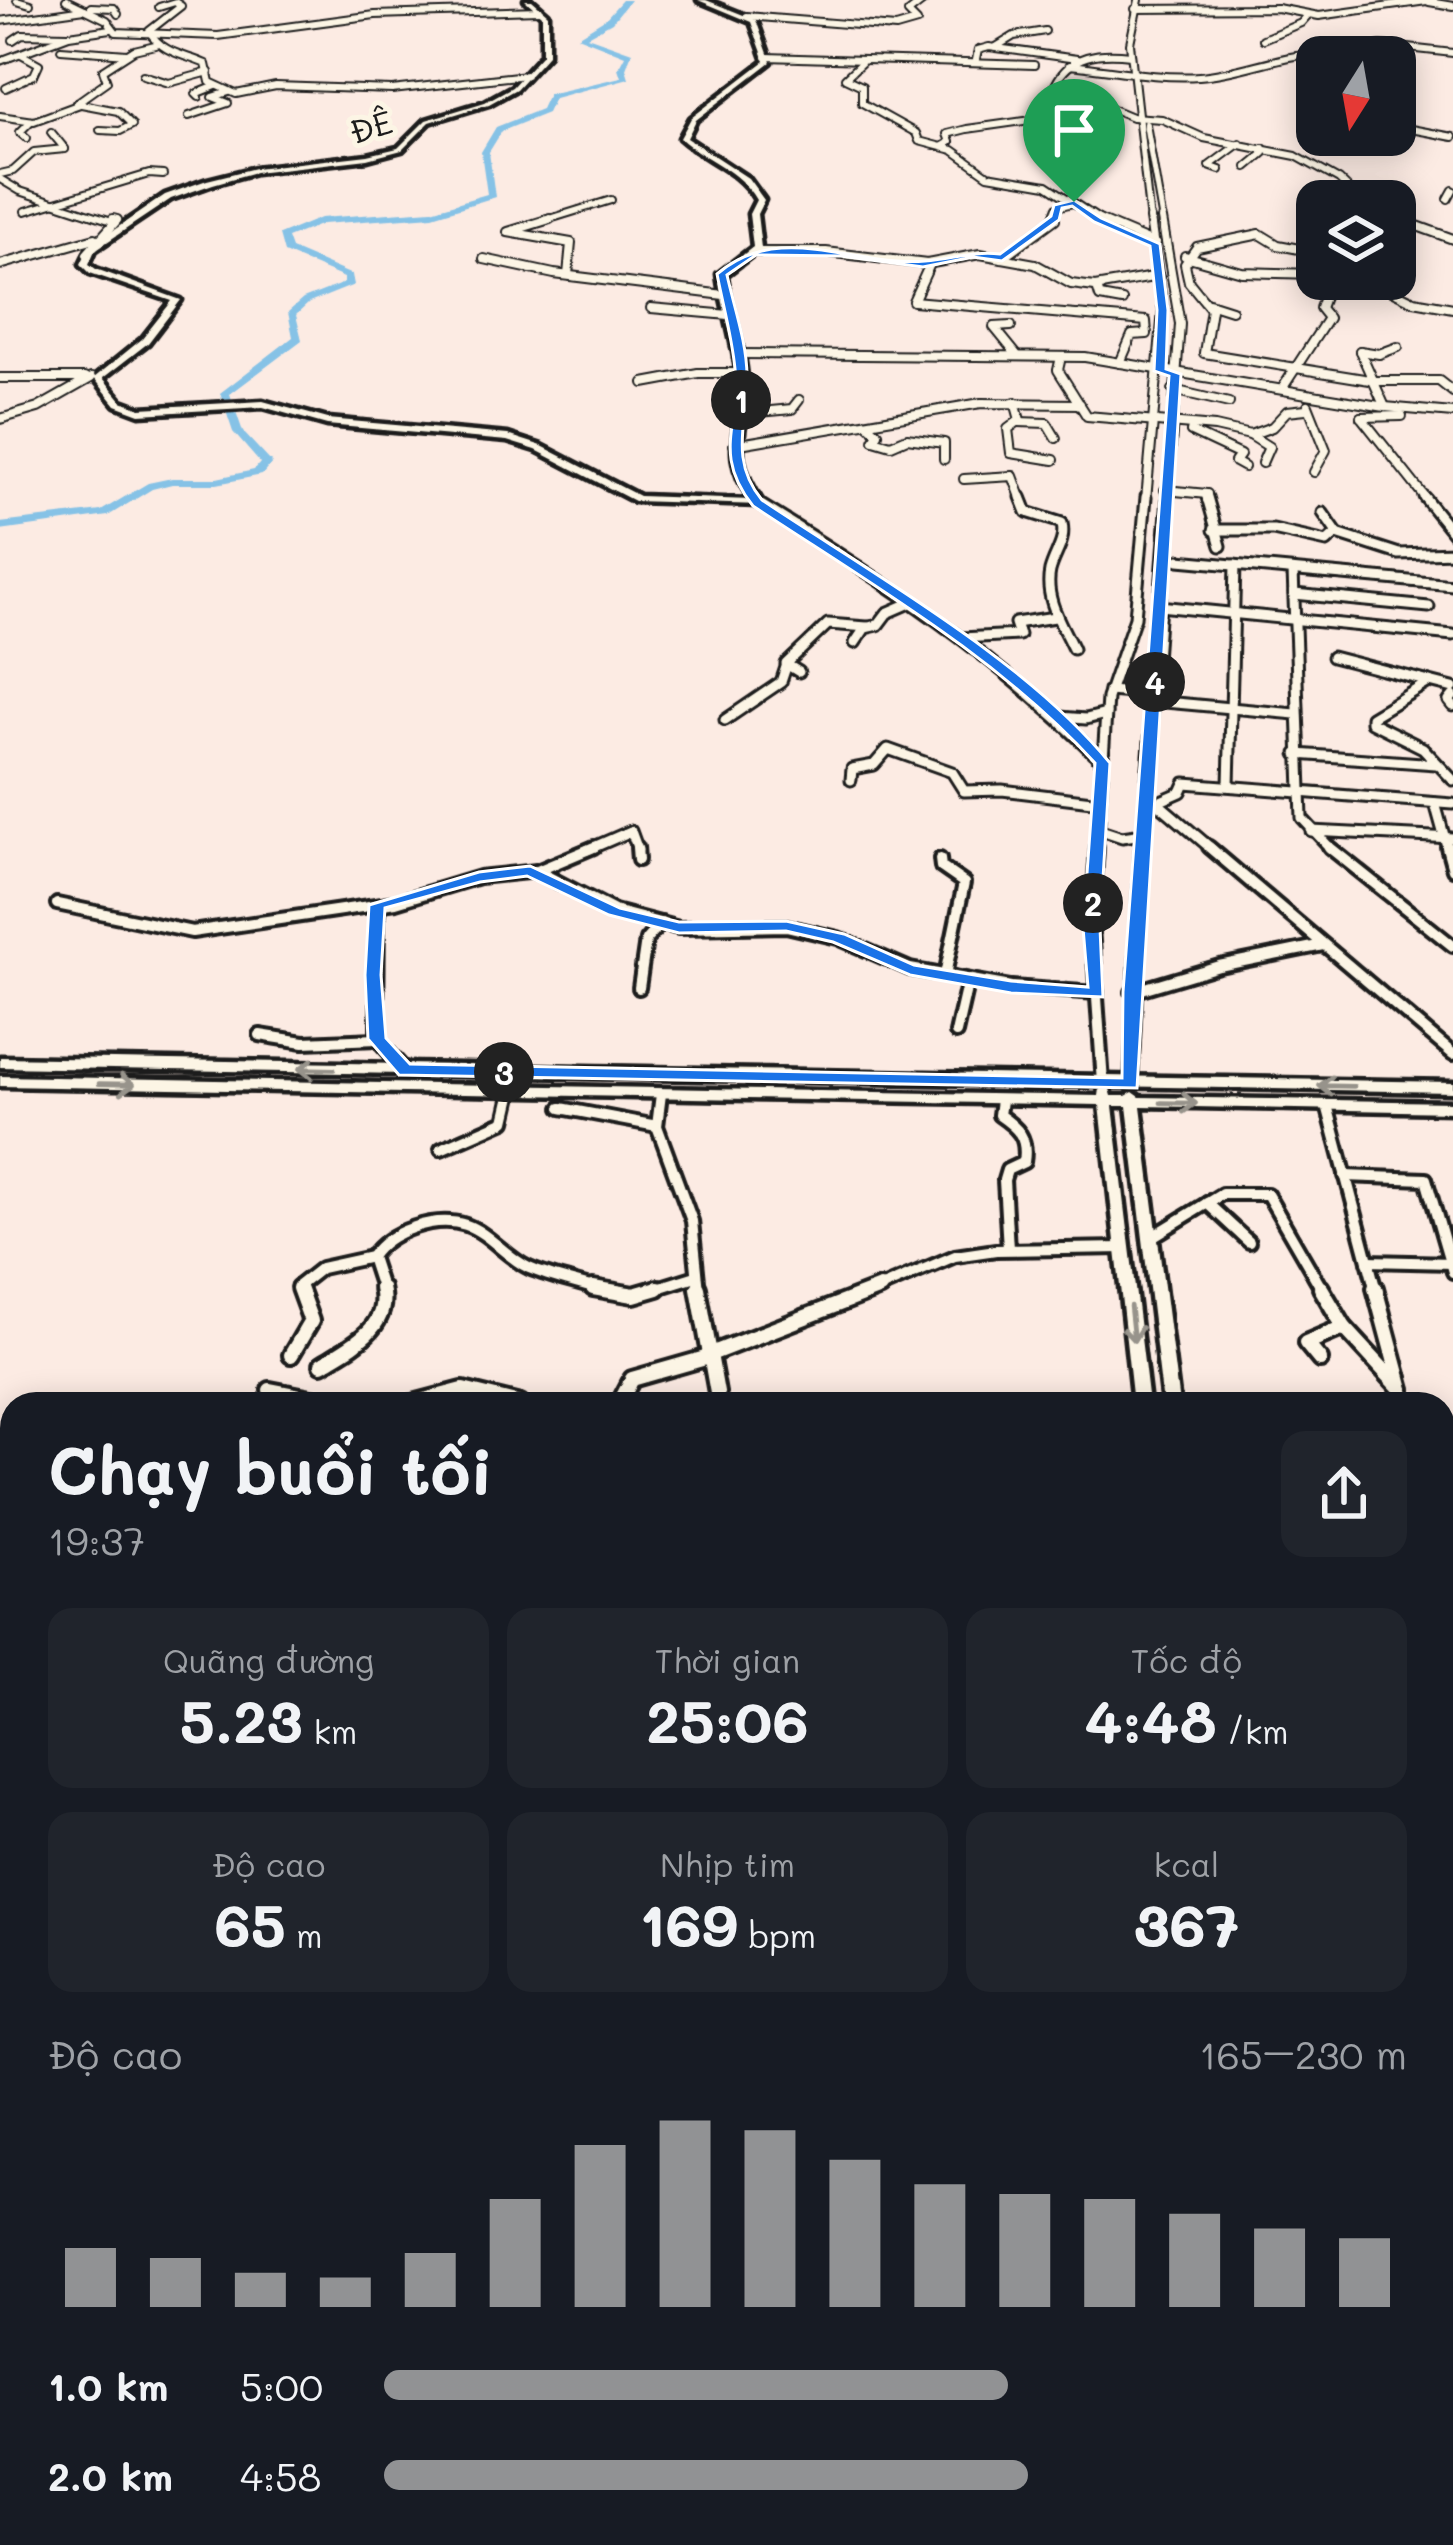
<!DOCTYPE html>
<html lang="vi">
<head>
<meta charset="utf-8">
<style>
  body { margin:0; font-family:Mali,sans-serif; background:#20242c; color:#f1f3f6; height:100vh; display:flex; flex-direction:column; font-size:45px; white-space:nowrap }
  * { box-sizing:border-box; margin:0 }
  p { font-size:39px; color:#9ea1a6 }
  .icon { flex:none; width:66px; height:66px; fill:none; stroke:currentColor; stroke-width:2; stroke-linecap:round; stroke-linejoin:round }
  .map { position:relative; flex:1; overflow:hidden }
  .panel { position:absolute; left:0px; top:1392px; width:1455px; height:1155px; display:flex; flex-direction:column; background:#171b24; border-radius:36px 36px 0 0; box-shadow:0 6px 30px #0003 }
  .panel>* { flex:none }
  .needle { width:78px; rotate:191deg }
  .tools { position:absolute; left:1296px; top:36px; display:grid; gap:24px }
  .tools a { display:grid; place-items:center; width:120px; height:120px; border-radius:24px; background:#171b24; box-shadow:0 6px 30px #0003; font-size:60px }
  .pin { position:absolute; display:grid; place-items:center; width:102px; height:102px; color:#fff; margin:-123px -51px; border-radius:50% 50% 50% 0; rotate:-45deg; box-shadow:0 0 12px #0007 }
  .pin .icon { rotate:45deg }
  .km { position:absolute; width:60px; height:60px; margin:-30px; border-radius:50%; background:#222; color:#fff; font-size:33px; line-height:60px; text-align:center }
  .round { display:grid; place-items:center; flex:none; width:126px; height:126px; border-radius:24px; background:#20242c }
  .headline { display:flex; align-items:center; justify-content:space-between; height:204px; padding:0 48px }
  h1 { font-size:66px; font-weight:700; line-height:90px }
  .metrics { display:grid; grid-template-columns:repeat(3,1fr); gap:18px; height:204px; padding:12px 48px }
  .metrics div { display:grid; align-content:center; border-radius:24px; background:#20242c; text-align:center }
  .metrics b { font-size:60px; font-weight:700 }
  .metrics small { font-size:33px; font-weight:400 }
  .metrics p { font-size:33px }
  .chart { height:336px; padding:24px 48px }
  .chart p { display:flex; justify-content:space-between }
  .chart svg { width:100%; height:216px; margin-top:12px; stroke:#919294; stroke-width:6 }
  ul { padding:0 48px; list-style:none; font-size:39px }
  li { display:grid; grid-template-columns:192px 144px 1fr; align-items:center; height:90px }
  li i { height:30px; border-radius:15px; background:#919294 }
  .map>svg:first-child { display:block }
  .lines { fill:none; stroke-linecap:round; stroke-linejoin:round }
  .river { fill:#86c2e6; fill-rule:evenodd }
  .minor-far5-casing { stroke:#1c1c1c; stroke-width:10 }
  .minor-far4-casing { stroke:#1c1c1c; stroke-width:12 }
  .minor-far3-casing { stroke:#1c1c1c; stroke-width:15 }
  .minor-far2-casing { stroke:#1c1c1c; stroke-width:18 }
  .minor-far1-casing { stroke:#1c1c1c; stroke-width:22 }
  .minor-casing { stroke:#1c1c1c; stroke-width:26 }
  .major-casing { stroke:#1c1c1c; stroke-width:9 }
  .minor-far5 { stroke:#fcf5e5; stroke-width:6 }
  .minor-far4 { stroke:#fcf5e5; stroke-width:8 }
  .minor-far3 { stroke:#fcf5e5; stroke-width:9 }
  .minor-far2 { stroke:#fcf5e5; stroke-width:10 }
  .minor-far1 { stroke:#fcf5e5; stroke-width:14 }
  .minor { stroke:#fcf5e5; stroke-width:16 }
  .major { fill:#fcf5e5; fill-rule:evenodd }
  .oneway { stroke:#97938b }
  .route { fill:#1a73e8; stroke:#fff; stroke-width:3; fill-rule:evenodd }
  .labels { text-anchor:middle; stroke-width:10; stroke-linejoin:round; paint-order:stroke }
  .far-street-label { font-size:33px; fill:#1c1c1c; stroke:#fcf5e5 }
</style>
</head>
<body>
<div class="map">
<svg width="1453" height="2545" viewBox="0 0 1453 2545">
  <rect width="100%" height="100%" fill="#fcebe3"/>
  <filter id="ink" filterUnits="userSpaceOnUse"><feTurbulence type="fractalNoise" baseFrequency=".00833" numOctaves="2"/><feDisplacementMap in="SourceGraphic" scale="24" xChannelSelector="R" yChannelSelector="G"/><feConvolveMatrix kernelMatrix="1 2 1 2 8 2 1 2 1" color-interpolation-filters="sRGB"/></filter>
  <g filter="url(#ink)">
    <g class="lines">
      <polygon class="river" points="622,0 630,0 612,22 587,36 632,52 626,68 629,78 554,98 547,113 502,131 489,152 495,197 433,216 322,224 287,238 291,249 352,275 354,285 309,303 296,315 302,340 230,394 243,432 272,463 262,475 217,484 172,484 152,489 108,516 0,531 0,523 101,511 148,483 172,478 217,478 254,470 260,463 233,432 220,393 293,337 288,312 303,299 344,283 344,278 284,253 279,235 320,218 432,210 487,194 481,152 496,127 541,109 548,94 621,77 618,68 625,55 577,36 606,18"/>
      <defs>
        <g id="minor-far5">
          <polyline points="17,0 30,4"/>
          <polyline points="66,0 107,20 116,32 218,36 375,15 540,10"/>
          <polyline points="1139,0 1130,43 1150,222"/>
          <polyline points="1429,2 1453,6"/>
          <polyline points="91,7 114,8 118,14"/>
          <path d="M159 7 175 2 181 6 149 31C163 54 183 54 206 64L210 82 236 94 276 86 392 90 526 75"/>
          <polyline points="1135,9 1277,8 1319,16 1434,0"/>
          <polyline points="747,16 896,28 917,22 908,13 925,0"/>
          <polyline points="0,21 85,9"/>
          <polyline points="1263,39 1301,23 1308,15"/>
          <polyline points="13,40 22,34 68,35"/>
          <polyline points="996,47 1014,36 1045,31"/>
          <polyline points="61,49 127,54"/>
          <path d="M1131 55C1099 51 1070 54 1055 85L1132 117 1162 119 1204 138 1296 156 1339 180 1361 201"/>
          <polyline points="1331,56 1381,45 1453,53"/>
          <polyline points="766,57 1034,65"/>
          <polyline points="976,60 978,50 989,47 1077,59"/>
          <polyline points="0,61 69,35 111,29"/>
          <polyline points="862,62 845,78 862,86 862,103 916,133 919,141 953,150 988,175 1047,185 1103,222"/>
          <path d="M1069 65C1111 69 1157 79 1199 76 1247 73 1287 49 1335 55"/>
          <polyline points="143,75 169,83 209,72"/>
          <polyline points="6,88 34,75 39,64 21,54"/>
          <polyline points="199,97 196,94 216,86"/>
          <polyline points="76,103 107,81 103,70 134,50 155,45"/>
          <polyline points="76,103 118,111 132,125 120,131 100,130"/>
          <polyline points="0,116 34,121 80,104"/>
          <polyline points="189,116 228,103 213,97 229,92"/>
          <polyline points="1146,124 1163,222"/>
          <polyline points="1395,126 1453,137"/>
          <polyline points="51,132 65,149"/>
          <polyline points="27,138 20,132 31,121"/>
          <polyline points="943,146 950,142 947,134 967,129 1110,109"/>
          <polyline points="1247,167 1264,153 1263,148"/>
          <polyline points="1220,170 1209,166 1240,143"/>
          <polyline points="0,174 13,171 34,152 65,149"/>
          <polyline points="0,179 20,191 115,222"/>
          <polyline points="1448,199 1453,190"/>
          <polyline points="26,211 149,174 163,175"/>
          <polyline points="1395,218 1406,222"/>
          <polyline points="540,222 611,200"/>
          <polyline points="1051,222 1057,207 1073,203"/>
        </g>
        <g id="minor-far4">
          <polyline points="550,219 508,232 571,243 568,275"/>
          <polyline points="1096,219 1155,244"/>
          <polyline points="1162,219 1180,324 1167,500"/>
          <polyline points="1398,219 1453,239"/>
          <polyline points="754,252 826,252 927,264 980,254 1035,264 1071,284 1095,287 1159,276"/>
          <polyline points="87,254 117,220 113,219"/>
          <polyline points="1185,256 1242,272 1317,274"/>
          <polyline points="1002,258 1055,219"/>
          <polyline points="484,259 554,274 724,295"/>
          <polyline points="1317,261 1310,251 1278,245 1260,234 1197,247 1185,264 1189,282 1211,309 1204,353 1376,381 1439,381 1453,392"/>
          <polyline points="930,264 913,301 1146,321 1147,334 1132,335 1120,363"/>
          <polyline points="0,265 95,238"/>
          <polyline points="1368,279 1414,301 1453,308"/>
          <polyline points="1097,287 1100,297 1122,301"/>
          <polyline points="1209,303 1231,310"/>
          <polyline points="651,308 729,315"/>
          <polyline points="1011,326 994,327 1016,354"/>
          <polyline points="1360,351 1385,407"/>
          <polyline points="1360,351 1379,354 1398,347"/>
          <polyline points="739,354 1085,357 1385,407 1453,413"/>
          <polyline points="1061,357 1058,370 1087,416 1215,427 1250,435 1272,427 1287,411 1306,409"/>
          <polyline points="0,378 84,378"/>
          <polyline points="644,383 698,373 742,373"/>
          <polyline points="1282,389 1328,318 1320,308 1328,286 1317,278"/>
          <polyline points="1173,390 1229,403"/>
          <polyline points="1015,402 1020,420 1008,429 1011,453 1054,460"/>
          <polyline points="1308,405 1326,450 1314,472"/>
          <polyline points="738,414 792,409 799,400"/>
          <polyline points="1361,417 1427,500"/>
          <polyline points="1361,417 1402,416"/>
          <polyline points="0,419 38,408 91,378"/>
          <polyline points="1019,422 1047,423 1056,438"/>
          <polyline points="868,424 878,433 874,440 891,445 907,438 944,443 944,459"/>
          <polyline points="1192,428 1191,432 1240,455 1235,462 1244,467"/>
          <polyline points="1250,435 1269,447 1262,463"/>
          <polyline points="734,445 981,403 1080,404"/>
          <polyline points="964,479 1013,476 1022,500"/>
          <polyline points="1165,490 1207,494 1207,500"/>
          <polyline points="1146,500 1163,310 1150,219"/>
        </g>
        <g id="minor-far3">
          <path d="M1021 497 1027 512 1062 523C1066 543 1055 552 1050 571 1044 599 1062 625 1073 649"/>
          <polyline points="1207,497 1221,546"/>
          <polyline points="1424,497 1453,533"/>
          <path d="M758 503C882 579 1001 658 1103 763"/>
          <polyline points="1214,530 1273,530 1327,542 1337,533 1323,513"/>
          <polyline points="1337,534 1399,554 1453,552"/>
          <polyline points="1179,560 1453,585"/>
          <polyline points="1293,571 1302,818 1332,850"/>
          <polyline points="1294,594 1429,607"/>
          <polyline points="1159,606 1453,635"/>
          <polyline points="961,638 1019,635 1015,623 1055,617"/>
          <polyline points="855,643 865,628 878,625 887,613 910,603"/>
          <polyline points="1332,657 1453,688"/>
          <polyline points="799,672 786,664 828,624 867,627"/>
          <polyline points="1429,682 1371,717 1371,722 1423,748 1453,780"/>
          <polyline points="1109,691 1154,695"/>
          <polyline points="1453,696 1449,701 1453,706"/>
          <polyline points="1154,701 1296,714"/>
          <polyline points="1060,717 1086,719 1106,714"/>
          <polyline points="725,720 781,682 786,667"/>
          <polyline points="1297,754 1436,764"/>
          <polyline points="851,780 852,769 874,765 888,749 952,772 964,791 1002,790 1100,802"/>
          <polyline points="1229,785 1235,565"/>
          <polyline points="1146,793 1213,850"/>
          <polyline points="1156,803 1181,792 1185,783 1453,804"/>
          <polyline points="1435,803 1448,850"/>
          <polyline points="1098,829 1122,837 1143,834"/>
          <polyline points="1311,831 1453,838"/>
          <polyline points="587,850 631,831 638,850"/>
          <polyline points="1097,850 1107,698 1135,617 1146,497"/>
          <polyline points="1142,850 1168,497"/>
        </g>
        <g id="minor-far2">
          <polyline points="637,847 638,860"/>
          <polyline points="1097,847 1092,927 1103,1083"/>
          <polyline points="1209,847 1453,1054"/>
          <polyline points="1329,847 1453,946"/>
          <polyline points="1447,847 1453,869"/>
          <polyline points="940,859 941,867 964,883 945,975"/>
          <polyline points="537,871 594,847"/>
          <polyline points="57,904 192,932 396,902 479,877 537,871 614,911 679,928 786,926 838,938 910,969 1011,987 1097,993"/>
          <polyline points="378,905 377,1039 405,1070"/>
          <polyline points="639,988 646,940 661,923"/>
          <polyline points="1132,992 1219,966 1323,945"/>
          <polyline points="956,1033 968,980"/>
          <polyline points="260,1035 304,1042 377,1039"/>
          <polyline points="1131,1084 1142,847"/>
          <polyline points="661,1094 657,1126 692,1221 699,1291"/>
          <path d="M1001 1100 999 1115C1018 1128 1028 1137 1024 1162L1007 1170 1004 1180 1008 1249"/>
          <polyline points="1327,1105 1376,1291"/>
          <polyline points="561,1108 657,1126"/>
          <polyline points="441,1149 505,1121 512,1091"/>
          <polyline points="1345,1176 1426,1179 1453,1272"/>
          <polyline points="1207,1203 1249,1242"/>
          <polyline points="1152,1237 1222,1194 1267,1194 1323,1291"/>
          <polyline points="1368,1261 1453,1263"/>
          <polyline points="300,1291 298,1286 321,1268 371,1257"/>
          <path d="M382 1291 371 1257C388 1231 435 1215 466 1225 489 1233 507 1258 529 1268 552 1278 579 1283 603 1291"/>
          <polyline points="648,1291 696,1276"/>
          <polyline points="873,1291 955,1256 996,1250 1124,1248"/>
        </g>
        <g id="minor-far1">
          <polyline points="593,1288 634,1295 658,1288"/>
          <polyline points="698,1288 719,1404"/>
          <polyline points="1321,1288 1344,1327 1402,1390"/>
          <polyline points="1375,1288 1402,1389"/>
          <polyline points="291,1355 311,1321 299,1288"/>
          <polyline points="708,1355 880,1288"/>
          <polyline points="1320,1360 1306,1343 1344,1327"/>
          <path d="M322 1364C351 1346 391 1328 381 1288"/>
          <polyline points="270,1390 342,1404"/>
          <polyline points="410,1404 463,1390 520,1404"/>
          <polyline points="619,1404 632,1379 709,1357"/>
          <polyline points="1443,1458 1453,1458"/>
          <polyline points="2,1818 12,1809"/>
        </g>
        <g id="minor">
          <polyline points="1443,2138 1453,2138"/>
          <polyline points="0,2434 12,2438"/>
          <polyline points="245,2535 247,2545"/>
          <polyline points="407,2545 431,2535"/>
          <polyline points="1336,2545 1340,2535"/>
        </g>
        <g id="major">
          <path d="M525 0H532L548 14V54L516 89 489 104 430 122 402 150 368 159 255 172 213 184 171 199 95 250 89 264 96 269 181 300 148 343 103 378 122 401 141 408 263 401 328 419 508 435 542 446 639 496 751 500C717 451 742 430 738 379 735 343 722 309 718 274L753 247 749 214 756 200C739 169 705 161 680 138L691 118 765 61 751 22 698 0H706L756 20 771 62 696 120 687 138 748 178 764 200 757 214 761 248 726 275C730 309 743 342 746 377 752 433 724 448 763 503L761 505 634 501 536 450 507 441 327 425 263 407 140 414 116 405 94 378 142 339 172 301 90 273 81 264 89 247 165 195 207 180 255 168 368 155 398 148 426 120 485 102 512 87 542 54V15Z"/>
          <polygon points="0,1057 1453,1082 1453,1092 0,1067"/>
          <polygon points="0,1076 1099,1096 1100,1089 1110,1089 1112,1096 1126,1096 1133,1092 1140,1097 1453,1102 1453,1112 1141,1106 1179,1404 1163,1404 1127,1106 1113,1106 1149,1404 1133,1404 1100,1105 0,1086"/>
          <polygon points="1118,2535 1142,2535 1141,2545 1117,2545"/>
          <polygon points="1169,2535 1193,2535 1192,2545 1168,2545"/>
        </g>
      </defs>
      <use href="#minor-far5" class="minor-far5-casing"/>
      <use href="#minor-far4" class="minor-far4-casing"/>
      <use href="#minor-far3" class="minor-far3-casing"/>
      <use href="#minor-far2" class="minor-far2-casing"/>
      <use href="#minor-far1" class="minor-far1-casing"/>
      <use href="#minor" class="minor-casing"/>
      <use href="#major" class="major-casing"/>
      <use href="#minor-far5" class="minor-far5"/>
      <use href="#minor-far4" class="minor-far4"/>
      <use href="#minor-far3" class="minor-far3"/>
      <use href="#minor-far2" class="minor-far2"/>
      <use href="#minor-far1" class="minor-far1"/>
      <use href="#minor" class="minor"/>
      <use href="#major" class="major"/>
    </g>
    <defs><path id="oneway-shaft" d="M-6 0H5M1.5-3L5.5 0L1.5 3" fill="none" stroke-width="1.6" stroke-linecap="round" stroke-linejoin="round" transform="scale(3)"/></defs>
    <g class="oneway">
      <use href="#oneway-shaft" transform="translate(316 1069) rotate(-179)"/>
      <use href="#oneway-shaft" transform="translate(117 1084) rotate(1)"/>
      <use href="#oneway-shaft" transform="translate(1336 1086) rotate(-179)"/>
      <use href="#oneway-shaft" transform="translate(1179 1103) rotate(1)"/>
      <use href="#oneway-shaft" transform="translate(1132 1324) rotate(84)"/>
    </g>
  </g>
  <path class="route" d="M1074 200 1101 218 1160 244 1168 310 1166 369 1181 374 1137 1088 399 1075 368 1039 365 975 369 905 479 872 530 866 620 908 679 922 786 921 844 934 914 965 1011 981 1088 987 1083 928 1095 763C999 658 871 584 753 506 711 453 741 425 735 369 732 337 723 305 717 274 780 220 853 267 925 261 953 259 972 251 1000 254L1051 216 1054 205ZM1072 206 1094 222 1150 246 1157 310 1154 371 1169 376 1123 992 1122 1078 410 1064 386 1038 381 975 385 908 480 882 527 876 609 915 679 933 786 931 833 942 910 975 1011 993 1103 997 1100 928 1110 763C1026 660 873 574 762 500 729 460 747 423 747 376 747 343 734 307 727 275L756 255 841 256 923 267 973 257 1002 261 1059 220 1062 208Z"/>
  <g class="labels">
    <g class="far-street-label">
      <text transform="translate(371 127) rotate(-17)" y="12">ĐÊ</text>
    </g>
  </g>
</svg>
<div class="tools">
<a><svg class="needle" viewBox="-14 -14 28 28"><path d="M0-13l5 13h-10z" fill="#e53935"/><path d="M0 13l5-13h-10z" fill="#9ea1a6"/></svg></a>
<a><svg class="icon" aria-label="layers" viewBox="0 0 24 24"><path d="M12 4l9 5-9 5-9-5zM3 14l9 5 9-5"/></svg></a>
</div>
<div class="pin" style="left:1074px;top:202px;background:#1e9e55"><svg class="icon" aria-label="arrive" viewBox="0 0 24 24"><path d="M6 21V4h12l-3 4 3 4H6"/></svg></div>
<b class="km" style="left:741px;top:400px">1</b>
<b class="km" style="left:1093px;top:903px">2</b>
<b class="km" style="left:504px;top:1072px">3</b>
<b class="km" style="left:1155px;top:682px">4</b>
<section class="panel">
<div class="headline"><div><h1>Chạy buổi tối</h1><p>19:37</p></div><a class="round"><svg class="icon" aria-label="share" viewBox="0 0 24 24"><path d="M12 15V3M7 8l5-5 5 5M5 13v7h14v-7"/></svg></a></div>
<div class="metrics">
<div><p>Quãng đường</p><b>5.23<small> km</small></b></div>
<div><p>Thời gian</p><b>25:06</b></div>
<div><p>Tốc độ</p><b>4:48<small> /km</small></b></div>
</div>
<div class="metrics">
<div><p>Độ cao</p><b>65<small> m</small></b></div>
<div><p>Nhịp tim</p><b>169<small> bpm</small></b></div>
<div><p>kcal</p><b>367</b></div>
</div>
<div class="chart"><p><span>Độ cao</span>165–230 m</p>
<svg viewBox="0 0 160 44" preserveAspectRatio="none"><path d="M5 44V32M15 44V34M25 44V37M35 44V38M45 44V33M55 44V22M65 44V11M75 44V6M85 44V8M95 44V14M105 44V19M115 44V21M125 44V22M135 44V25M145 44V28M155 44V30"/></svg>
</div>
<ul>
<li><b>1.0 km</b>5:00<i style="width:61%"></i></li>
<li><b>2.0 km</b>4:58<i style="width:63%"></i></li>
</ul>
</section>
</div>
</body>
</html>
